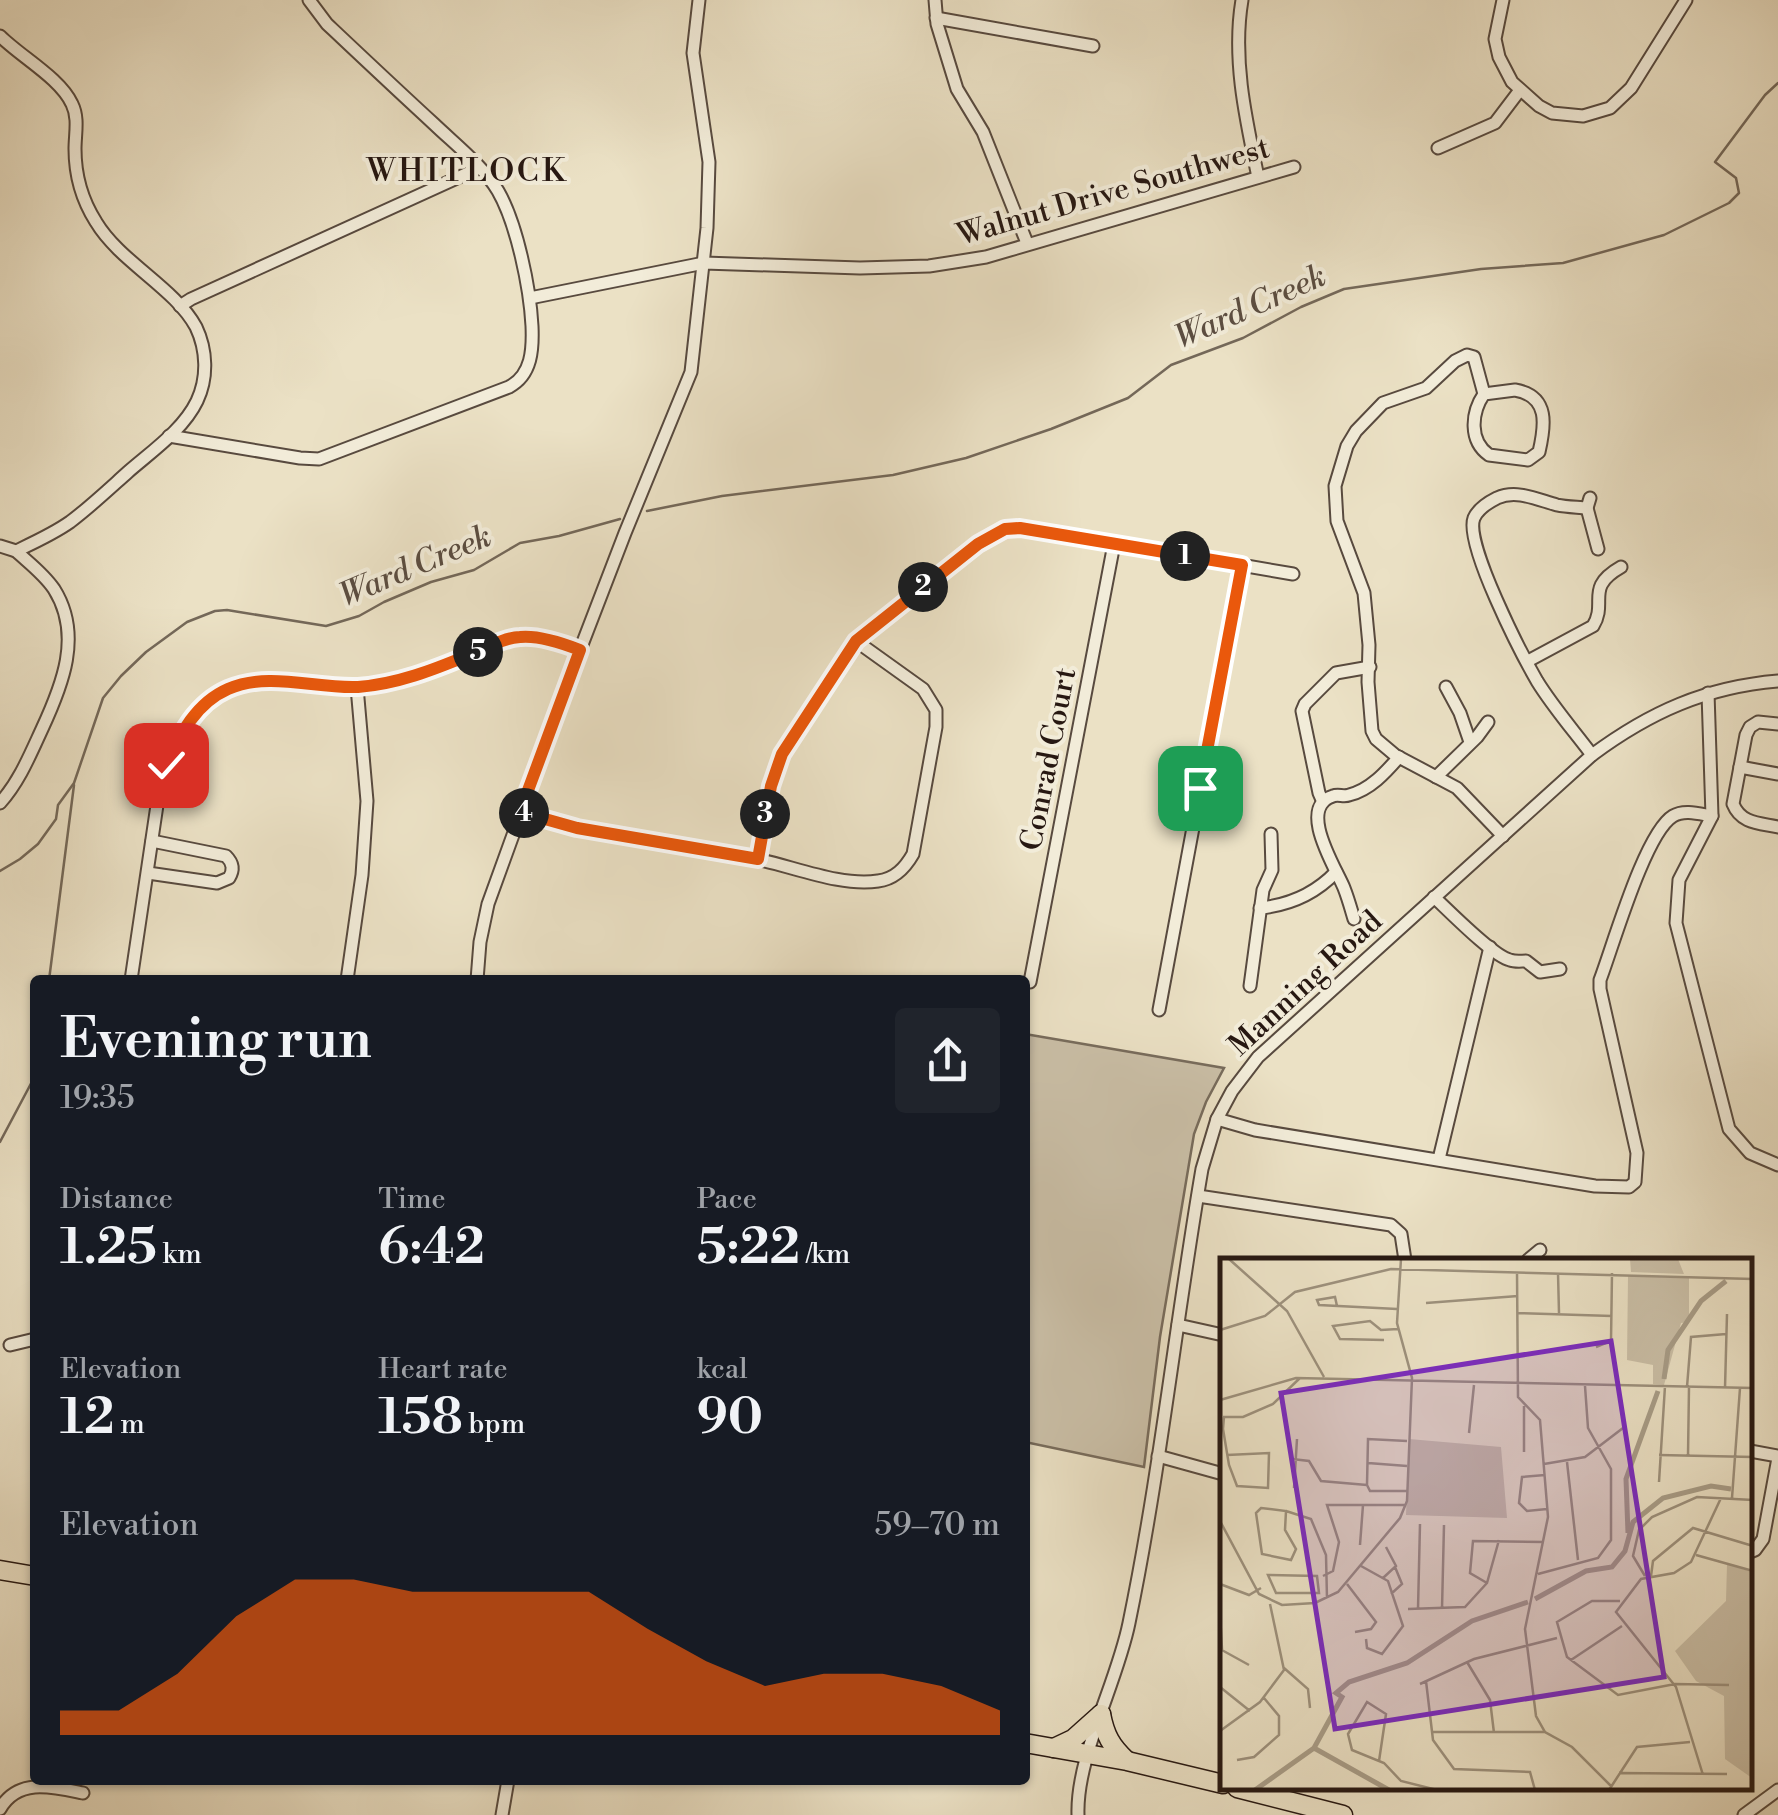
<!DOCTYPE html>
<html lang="en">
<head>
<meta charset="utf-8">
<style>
  body { margin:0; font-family:"Libre Bodoni",serif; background:#20242c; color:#f1f3f6; height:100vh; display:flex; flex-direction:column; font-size:38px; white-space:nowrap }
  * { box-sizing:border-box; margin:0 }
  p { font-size:32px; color:#9ea1a6 }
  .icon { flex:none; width:55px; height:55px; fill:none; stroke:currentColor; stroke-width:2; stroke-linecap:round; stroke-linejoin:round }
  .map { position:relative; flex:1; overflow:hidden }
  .panel { position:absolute; left:30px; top:975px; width:1000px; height:810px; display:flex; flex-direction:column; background:#171b24; border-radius:10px; box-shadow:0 2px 8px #0004 }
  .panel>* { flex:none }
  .pin { position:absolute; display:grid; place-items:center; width:85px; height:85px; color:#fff; margin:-42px; border-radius:20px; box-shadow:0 5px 15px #0006 }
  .km { position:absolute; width:50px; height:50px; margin:-25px; border-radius:50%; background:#222; color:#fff; font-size:28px; line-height:50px; text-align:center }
  .round { display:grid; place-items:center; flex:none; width:105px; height:105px; border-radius:10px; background:#20242c }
  .overview { display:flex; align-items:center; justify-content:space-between; height:170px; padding:0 30px }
  h1 { font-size:55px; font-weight:600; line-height:75px }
  .figures { display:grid; grid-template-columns:repeat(3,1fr); gap:15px; height:170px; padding:10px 30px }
  .figures div { display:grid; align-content:center }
  .figures b { font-size:50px; font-weight:600 }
  .figures small { font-size:28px; font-weight:400 }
  .figures p { font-size:28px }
  .chart { height:280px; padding:20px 30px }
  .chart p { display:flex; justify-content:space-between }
  .chart svg { width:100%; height:180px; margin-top:10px; fill:#ea580c; opacity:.7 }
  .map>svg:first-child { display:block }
  .green { fill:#cabfa7; stroke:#786c5c; stroke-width:2.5 }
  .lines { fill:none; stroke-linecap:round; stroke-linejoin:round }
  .stream { stroke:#746859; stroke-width:2.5 }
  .minor-casing { stroke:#584a3f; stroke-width:15 }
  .trunk-casing { stroke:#271812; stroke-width:21 }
  .minor { stroke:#f2ecd9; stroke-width:11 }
  .trunk { stroke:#ebe1c5; stroke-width:18 }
  .route-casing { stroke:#fff; stroke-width:20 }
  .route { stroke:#ea580c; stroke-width:12 }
  .labels { text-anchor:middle; stroke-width:8; stroke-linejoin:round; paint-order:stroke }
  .street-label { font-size:30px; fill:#271812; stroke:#f2ecd9 }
  .neighbourhood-label { font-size:32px; letter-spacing:2.5px; fill:#271812; stroke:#f2ecd9 }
  .water-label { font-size:32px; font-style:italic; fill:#5b4d41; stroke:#f2ecd9 }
  .inset-river { fill:none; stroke:#a89d88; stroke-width:5 }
  .inset-road { fill:none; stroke:#9d917d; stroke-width:2.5 }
  .view { fill:#7b2cbf; fill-opacity:0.15; stroke:#7b2cbf; stroke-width:5 }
  .inset-edge { fill:none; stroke:#271812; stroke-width:5 }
</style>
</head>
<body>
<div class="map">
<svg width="1778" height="1815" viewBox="0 0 1778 1815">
  <rect width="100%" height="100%" fill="#ebe1c5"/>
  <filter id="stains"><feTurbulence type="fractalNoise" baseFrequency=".002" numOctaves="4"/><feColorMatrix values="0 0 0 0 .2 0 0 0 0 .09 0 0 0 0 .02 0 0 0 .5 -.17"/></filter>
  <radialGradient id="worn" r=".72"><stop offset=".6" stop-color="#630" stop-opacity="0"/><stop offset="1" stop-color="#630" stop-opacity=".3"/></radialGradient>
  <polygon class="green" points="1025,1034 1224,1068 1206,1102 1194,1134 1160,1337 1144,1467 1025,1442"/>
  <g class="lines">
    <g class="stream">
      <polyline points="647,511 722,496 893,475 966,458 1051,429 1128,398 1171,365 1243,338 1301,307 1344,289 1481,269 1563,263 1664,235 1729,203 1739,193 1736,178 1715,162 1765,95 1778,83"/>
      <polyline points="0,871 20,859 38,844 56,819 58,805 74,783 103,698 121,676 146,652 187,622 215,611 227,610 326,626 359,616 384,602 431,582 474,570 520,543 559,536 620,519"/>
      <polyline points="49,980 74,785"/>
      <polyline points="0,1142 35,1076"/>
    </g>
    <defs>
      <g id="minor">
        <polyline points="935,0 937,24 957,89 983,132 1027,243"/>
        <path d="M1242 0C1232 59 1246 120 1258 177"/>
        <polyline points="1503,0 1495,39 1499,57 1512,82 1539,106 1552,113 1583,116 1610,108 1631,88 1686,0"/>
        <polyline points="936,18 1093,46"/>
        <path d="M0 36C21 57 60 78 72 104 79 118 75 134 75 149 75 175 82 200 96 222 120 262 175 288 196 327 207 350 208 378 197 401 183 430 152 451 128 472 109 489 90 507 70 522 53 534 35 542 16 551L0 546"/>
        <polyline points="1438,148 1495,123 1520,90"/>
        <polyline points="530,298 704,263 860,268 929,266 986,257 1294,167"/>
        <polyline points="180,306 191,299 479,168"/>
        <path d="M1515 390C1550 396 1545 426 1539 452L1528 460 1489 455C1469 441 1471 413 1484 394Z"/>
        <polyline points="1484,394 1474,357 1467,355 1455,361 1426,388 1383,403 1356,431 1347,446 1335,486 1337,521 1364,593 1369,645 1368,682 1372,731 1376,739 1395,755 1457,788 1503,836"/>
        <path d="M169 436 300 458 319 459 509 387C532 375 533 349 532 326 530 288 517 224 498 191 483 166 456 145 434 124 398 91 362 57 327 24L309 0"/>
        <path d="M1590 498 1587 508C1577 507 1566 507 1557 505 1538 500 1517 489 1497 498 1489 502 1478 509 1474 518 1464 543 1522 655 1537 681 1553 707 1574 731 1592 755"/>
        <polyline points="1587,508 1598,549"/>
        <path d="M1528 661 1593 626C1608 602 1584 588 1621 567"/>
        <polyline points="1446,687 1460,713 1470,742"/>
        <polyline points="1708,693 1712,816 1679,880 1676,923 1729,1129 1750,1153 1778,1165"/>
        <path d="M1778 724 1758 722 1750 727 1746 735 1733 804C1741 824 1760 823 1778 827"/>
        <polyline points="1740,767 1778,774"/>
        <polyline points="1436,777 1477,737 1488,722"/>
        <polyline points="1323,802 1319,793 1302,711 1305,704 1336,673 1370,667"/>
        <path d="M0 803C19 782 30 755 42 729 62 686 83 635 54 589 44 574 29 563 16 551"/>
        <path d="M520 812C596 838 678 844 756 859 792 866 841 887 878 881 895 879 905 868 913 854L936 727V710L923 689 856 641"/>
        <polyline points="758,859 771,786 782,754 856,641 892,611 991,535 1005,529 1037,530 1293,574"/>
        <path d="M148 873 217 883 229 878C234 870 233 863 226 856L152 841"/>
        <path d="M1434 897C1448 910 1494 957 1510 960 1515 962 1521 961 1526 961L1540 972 1560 969"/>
        <path d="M1260 908C1290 905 1315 894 1336 872"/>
        <path d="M1354 919C1351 909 1348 898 1344 888 1337 870 1296 807 1333 796 1338 794 1344 797 1349 795 1370 790 1386 772 1399 757"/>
        <path d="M131 980 160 785C170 751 185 715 216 695 260 667 312 690 359 687 398 684 434 670 470 655 486 649 503 638 520 636 540 635 562 643 580 650"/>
        <polyline points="347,980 362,875 367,801 357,687"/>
        <polyline points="477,980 480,942 488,904 580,650 625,533 691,372 707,228 709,162 693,53 699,0"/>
        <polyline points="1030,982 1114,544"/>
        <polyline points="1250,986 1263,890 1272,870 1271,834"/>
        <polyline points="1159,1010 1242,565"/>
        <path d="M1217 1119 1255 1130 1595 1186 1629 1187 1635 1182 1637 1153 1600 989V980C1613 946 1645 833 1673 816 1684 809 1700 814 1712 816"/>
        <polyline points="1439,1159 1490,947"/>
        <polyline points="1198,1196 1391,1225 1401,1234 1405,1260"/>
        <polyline points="1528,1260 1540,1250"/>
        <polyline points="1178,1325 1223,1335"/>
        <polyline points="10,1345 35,1339"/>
        <polyline points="1750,1451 1778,1456"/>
        <polyline points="1158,1456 1223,1474"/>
        <polyline points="1750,1552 1755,1550 1763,1539 1778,1458"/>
        <path d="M0 1809C18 1777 54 1787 83 1793"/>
        <polyline points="502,1815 508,1780"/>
        <path d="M1078 1815C1076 1757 1117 1683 1129 1623 1160 1473 1176 1320 1202 1169L1217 1119 1232 1091 1258 1057 1592 755C1650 712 1706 687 1778 681"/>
        <polyline points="1744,1815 1778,1790"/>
      </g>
      <g id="trunk">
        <polyline points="0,1570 35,1576"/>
        <path d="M1101 1714C1105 1735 1111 1746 1126 1760"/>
        <polyline points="1025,1743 1127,1761 1223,1784"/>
        <polyline points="1054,1748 1073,1739 1101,1714"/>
        <polyline points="1237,1788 1343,1815"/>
      </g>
    </defs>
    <use href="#minor" class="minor-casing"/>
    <use href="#trunk" class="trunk-casing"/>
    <use href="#minor" class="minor"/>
    <use href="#trunk" class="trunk"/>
  </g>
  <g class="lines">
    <defs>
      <path id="route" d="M166 765C180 734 196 703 228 689 270 671 315 689 358 687 397 684 433 670 469 655 485 649 502 638 520 637 539 635 562 643 580 650L520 812 577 828 758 859 771 786 782 754 856 641 978 544 1005 529 1020 528 1242 565 1200 788"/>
    </defs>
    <use href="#route" class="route-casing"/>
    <use href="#route" class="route"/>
  </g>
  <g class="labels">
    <g class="street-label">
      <text transform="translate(1113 191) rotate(-16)" y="10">Walnut Drive Southwest</text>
      <text transform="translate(1048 759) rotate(-79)" y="10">Conrad Court</text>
      <text transform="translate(1305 983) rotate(-43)" y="10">Manning Road</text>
    </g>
    <g class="neighbourhood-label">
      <text x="467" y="181">WHITLOCK</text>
    </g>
    <g class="water-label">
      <text transform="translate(1250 306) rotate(-24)" y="11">Ward Creek</text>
      <text transform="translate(415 565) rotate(-23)" y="11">Ward Creek</text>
    </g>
  </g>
  <g transform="translate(1220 1258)">
    <rect width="532" height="532" fill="#ebe1c5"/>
    <path d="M410 1H458L464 16 411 14ZM408 18 469 20V64L461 65 444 127 433 126V107L407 102ZM189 181 281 189 287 260 186 257ZM507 306 532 314V520L505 501 504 438 476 423 455 393 506 343Z" fill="#cabfa7"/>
    <path class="inset-river" d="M444 121 448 92 481 43 506 23M408 275 406 221 438 133M315 341 366 313 392 309 405 293 413 264 443 240 491 228 511 231M94 490 169 532M35 532 94 490 122 439 116 435 129 424 187 405 252 363 308 344"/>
    <path class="inset-road" d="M9 1 67 53 104 119M297 14 298 139 320 162 328 259 305 371 316 458 325 474 352 489 391 528M338 15 339 55M206 45 298 38M117 48 115 39 97 42 99 47 177 51M298 55 392 58M0 72 45 58 75 34 171 11 533 21M164 82 120 81 113 68 150 63 161 72 178 71M376 89 391 83 392 15M467 129 471 79 506 76M505 130 507 56M0 142 76 120 533 130M3 159H23L53 146 80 120M4 159 3 171 9 207 17 228 48 230 49 195 7 197M249 175 254 127M187 183 148 181 147 227 150 233H187M304 194V148M439 197 533 199M468 198 469 129M72 201 89 203 101 223 147 227M347 204 358 302M148 205 187 208M324 206 365 199 403 170M325 217 302 219 299 245 307 253 327 251M439 224 445 128M74 230 77 181M512 240 520 130M41 250 66 253 65 272 76 291 71 302 42 296 36 255ZM66 253 91 261 106 297 107 341M0 263 39 336 62 347 95 345 118 334 180 260 187 243 192 120 177 65 181 1M140 287 143 247M476 297 533 313M141 308 168 323 183 368 162 396 147 390 146 381M318 316 378 300 391 282V211L368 170 365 128M48 317 97 318 99 335H56ZM103 318 113 313 119 284 107 247H186M425 318 413 298 419 272 432 259 477 239 533 242M431 318 433 303 473 270 533 288M163 320 176 308 166 289M267 325 250 315 253 283 324 284M0 326 29 337 41 330M127 326 156 364 151 371 135 374M171 336 182 326 175 309M400 343H372L337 364 347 399 398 437 455 426 509 427M188 351 245 349 267 325 279 282M198 351 200 266M222 351 224 267M0 356 2 391M0 391 29 407M351 402 402 368M247 404 270 442 274 475M64 410 88 431 90 450M206 423 213 482 234 511 310 514 315 532M200 426 254 401 337 380M0 429 30 453M0 473 40 444 64 412 50 346M213 474H325M17 502 34 499 59 477V458L44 440M159 503 166 456 147 444 128 476 132 492 164 505 181 523 217 532M399 515 507 516M483 517 456 429 396 354 421 321 454 315 471 304 501 240M74 532H134M389 532 417 489 470 484"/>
    <path class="view" d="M391 83 444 419 115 471 61 135Z"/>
    <rect width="532" height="532" class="inset-edge"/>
  </g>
  <rect width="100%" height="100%" filter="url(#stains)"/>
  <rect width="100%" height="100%" fill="url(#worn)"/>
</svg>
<div class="pin" style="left:1200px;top:788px;background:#1e9e55"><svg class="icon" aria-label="arrive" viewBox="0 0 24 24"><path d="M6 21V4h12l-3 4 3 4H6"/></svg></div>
<div class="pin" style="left:166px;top:765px;background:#d93025"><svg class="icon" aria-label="check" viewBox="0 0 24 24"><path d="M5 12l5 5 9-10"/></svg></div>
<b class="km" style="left:1185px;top:556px">1</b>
<b class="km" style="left:923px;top:587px">2</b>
<b class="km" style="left:765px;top:814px">3</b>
<b class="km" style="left:524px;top:813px">4</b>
<b class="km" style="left:478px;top:652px">5</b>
<section class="panel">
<div class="overview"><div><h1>Evening run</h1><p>19:35</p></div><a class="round"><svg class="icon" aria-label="share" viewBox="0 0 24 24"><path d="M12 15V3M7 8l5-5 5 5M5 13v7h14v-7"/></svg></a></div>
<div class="figures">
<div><p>Distance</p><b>1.25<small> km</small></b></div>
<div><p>Time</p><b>6:42</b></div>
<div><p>Pace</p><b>5:22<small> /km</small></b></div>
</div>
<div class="figures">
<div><p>Elevation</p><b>12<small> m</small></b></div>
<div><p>Heart rate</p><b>158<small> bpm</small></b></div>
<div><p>kcal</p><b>90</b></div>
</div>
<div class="chart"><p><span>Elevation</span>59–70 m</p>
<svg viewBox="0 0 160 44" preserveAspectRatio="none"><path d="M0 44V38L10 38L20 29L30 15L40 6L50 6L60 9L70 9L80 9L90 9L100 18L110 26L120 32L130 29L140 29L150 32L160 38V44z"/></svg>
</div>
</section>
</div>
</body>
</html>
